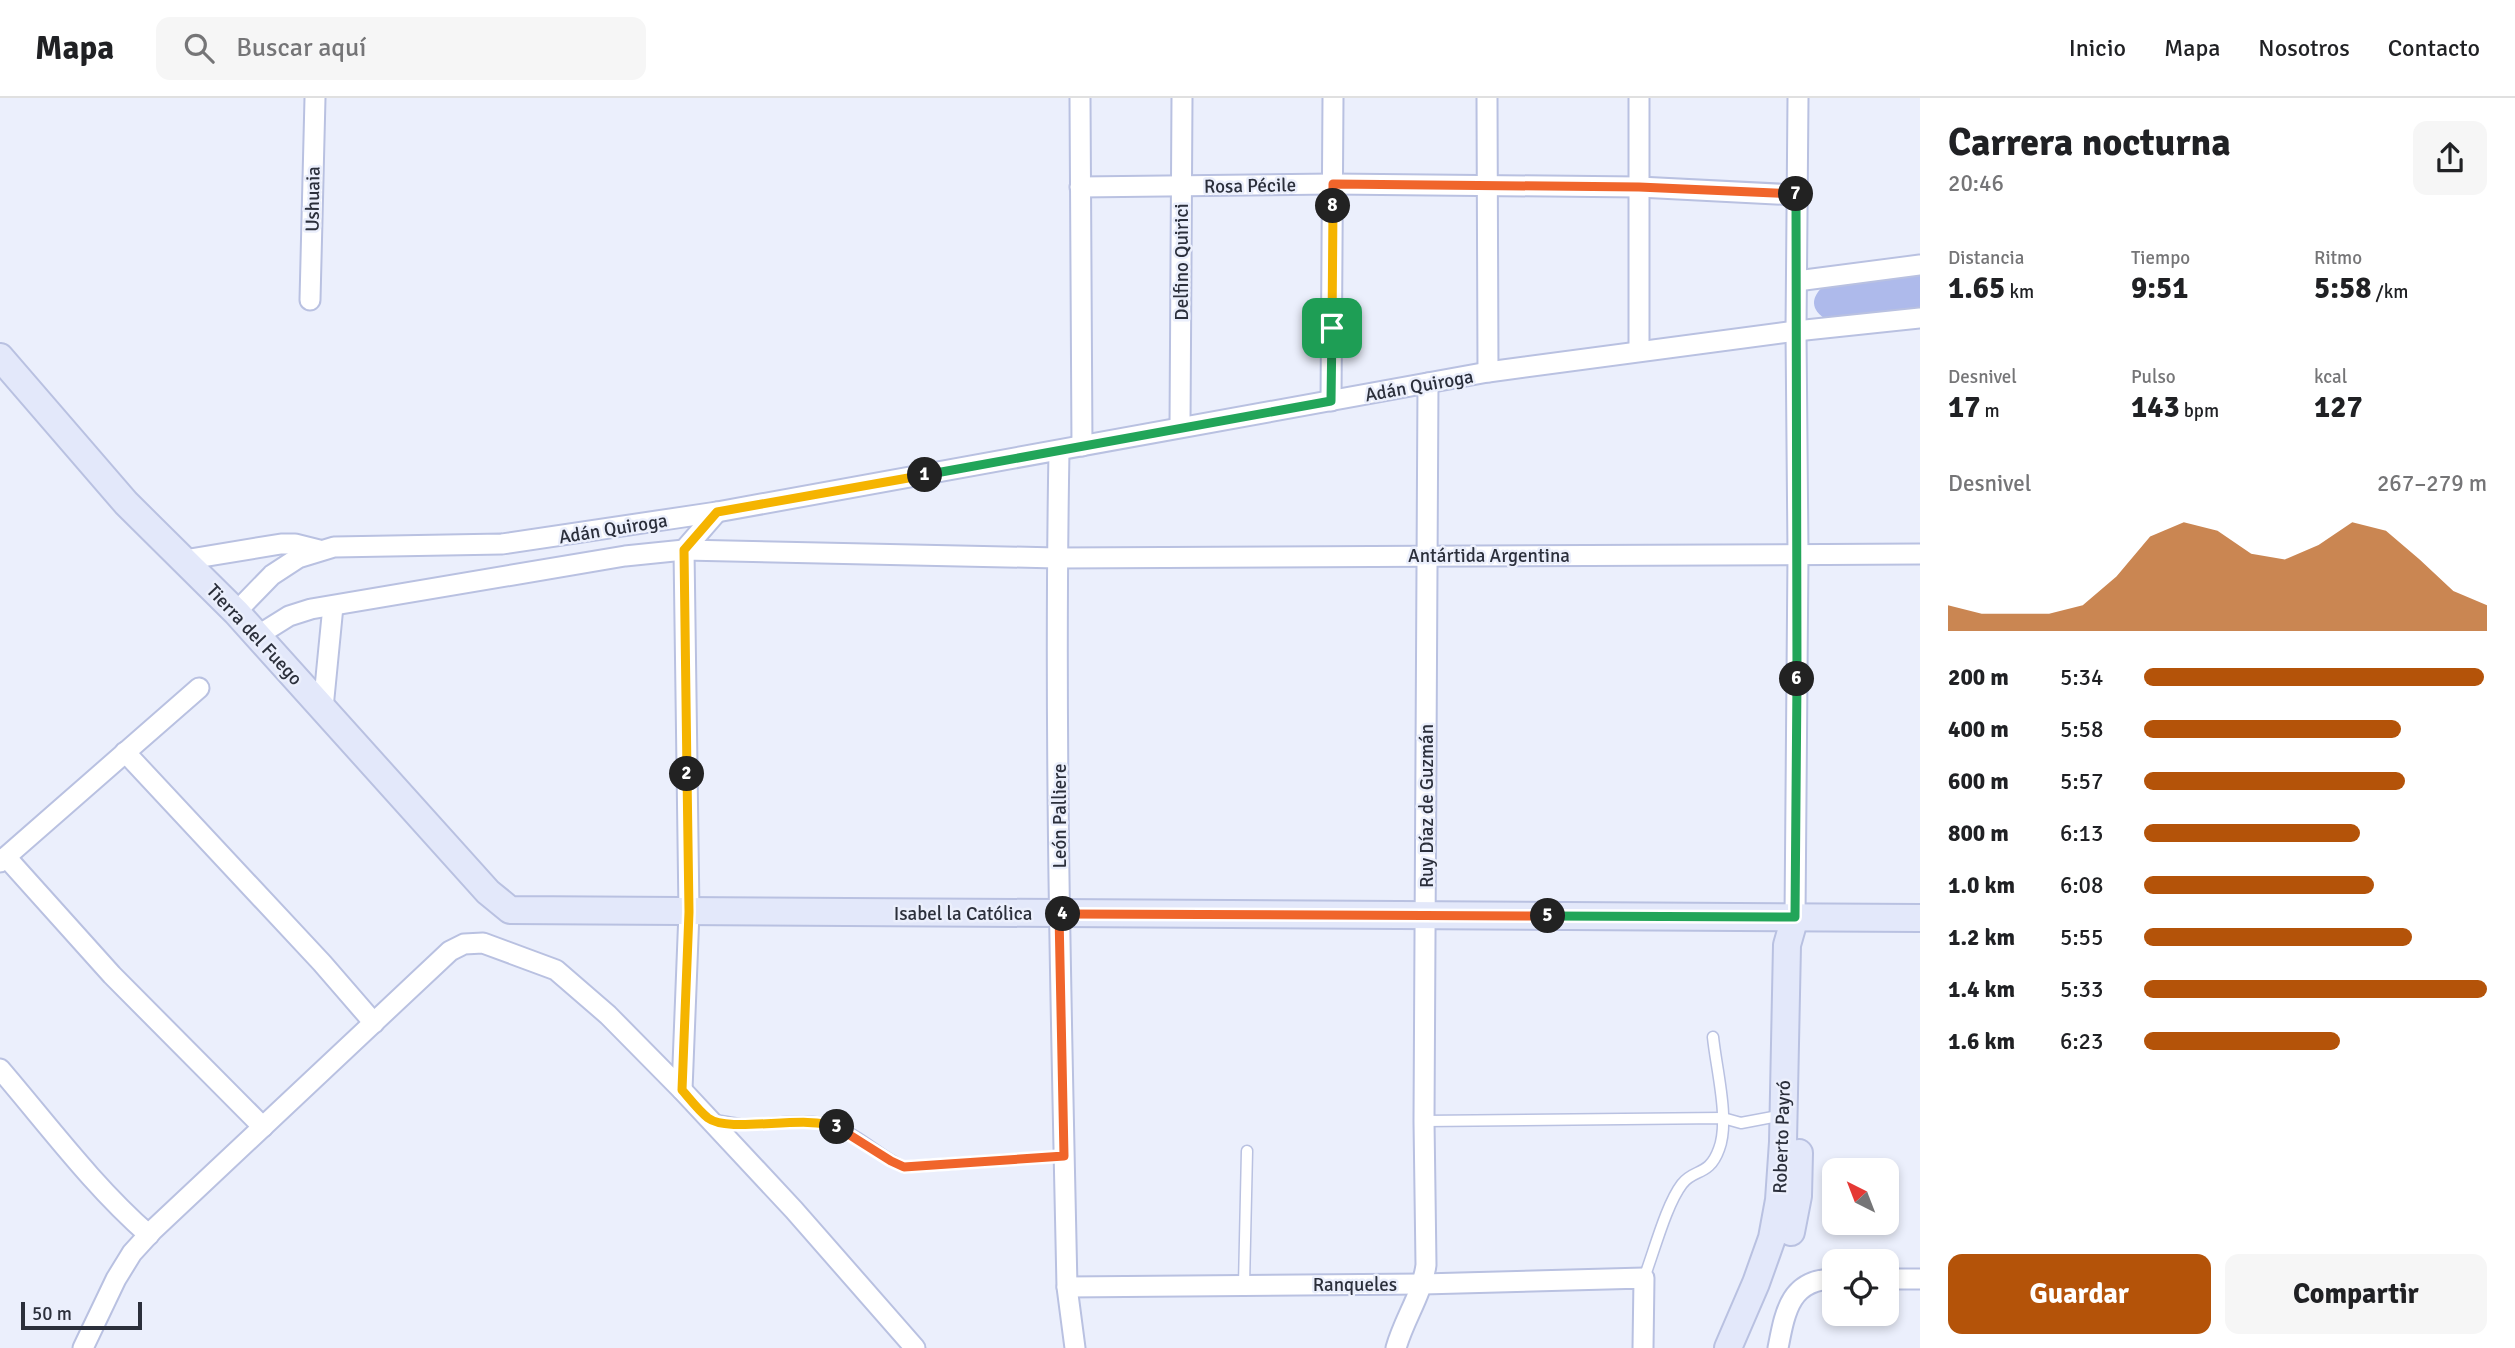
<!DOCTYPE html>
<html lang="es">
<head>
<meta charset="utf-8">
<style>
  body { margin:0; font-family:Signika,sans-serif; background:#f6f6f6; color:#202124; height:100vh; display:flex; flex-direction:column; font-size:26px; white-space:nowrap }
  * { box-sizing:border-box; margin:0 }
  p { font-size:23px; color:#757577 }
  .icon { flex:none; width:38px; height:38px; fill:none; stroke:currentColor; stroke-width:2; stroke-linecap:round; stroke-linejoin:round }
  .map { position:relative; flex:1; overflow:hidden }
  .details { display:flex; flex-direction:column; background:#fff; width:595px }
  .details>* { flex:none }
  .needle { width:46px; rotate:318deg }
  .tools { position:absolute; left:1822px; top:1060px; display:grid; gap:14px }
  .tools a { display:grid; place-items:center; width:77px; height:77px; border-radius:14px; background:#fff; box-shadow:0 4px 10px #0003; font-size:35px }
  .scale { position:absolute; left:21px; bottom:18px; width:121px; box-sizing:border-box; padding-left:7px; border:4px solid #2b2f3b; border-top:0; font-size:19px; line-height:24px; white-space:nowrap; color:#2b2f3b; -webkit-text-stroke:5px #ebeffc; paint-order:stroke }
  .pin { position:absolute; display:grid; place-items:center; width:60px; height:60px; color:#fff; margin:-30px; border-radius:14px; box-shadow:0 4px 10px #0006 }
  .km { position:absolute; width:35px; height:35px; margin:-18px; border-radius:50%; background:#222; color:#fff; font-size:19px; line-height:35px; text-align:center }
  .round { display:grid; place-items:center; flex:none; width:74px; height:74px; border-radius:14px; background:#f6f6f6 }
  .overview { display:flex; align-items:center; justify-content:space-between; height:119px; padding:0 28px }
  h1 { font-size:38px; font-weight:800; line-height:52px }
  .figures { display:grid; grid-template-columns:repeat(3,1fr); gap:10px; height:119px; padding:7px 28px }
  .figures div { display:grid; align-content:center }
  .figures b { font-size:30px; font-weight:800 }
  .figures small { font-size:19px; font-weight:400 }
  .figures p { font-size:19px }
  .chart { height:196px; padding:14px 28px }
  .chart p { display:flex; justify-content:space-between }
  .chart svg { width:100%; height:126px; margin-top:7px; fill:#b45309; opacity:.7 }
  .cta { display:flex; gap:14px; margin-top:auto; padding:14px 28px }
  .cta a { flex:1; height:80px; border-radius:14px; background:#b45309; color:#fff; font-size:28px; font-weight:800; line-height:80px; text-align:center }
  .cta a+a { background:#f6f6f6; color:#202124 }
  ul { padding:0 28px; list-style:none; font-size:23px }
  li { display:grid; grid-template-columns:112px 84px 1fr; align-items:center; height:52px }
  li i { height:18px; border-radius:9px; background:#b45309 }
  header { display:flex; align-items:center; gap:42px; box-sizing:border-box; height:98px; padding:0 35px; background:#fff; border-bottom:2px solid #e0e0e0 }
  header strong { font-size:33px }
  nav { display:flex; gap:38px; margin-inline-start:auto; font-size:24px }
  .search { width:490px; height:63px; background:#f6f6f6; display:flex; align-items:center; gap:18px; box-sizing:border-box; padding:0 24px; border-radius:14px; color:#757577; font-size:26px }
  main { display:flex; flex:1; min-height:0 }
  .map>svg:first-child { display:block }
  .green { fill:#aebaeb }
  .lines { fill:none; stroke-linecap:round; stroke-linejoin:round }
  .service-casing { stroke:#b9c1e1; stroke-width:13 }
  .minor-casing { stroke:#b9c1e1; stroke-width:23 }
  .secondary-casing { stroke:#b9c1e1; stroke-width:30 }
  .service { stroke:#fff; stroke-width:10 }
  .minor { stroke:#fff; stroke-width:19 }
  .secondary { stroke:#e3e8fa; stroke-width:26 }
  .split-1-casing { stroke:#fff; stroke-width:14 }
  .split-2-casing { stroke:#fff; stroke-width:14 }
  .split-3-casing { stroke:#fff; stroke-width:14 }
  .split-4-casing { stroke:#fff; stroke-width:14 }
  .split-5-casing { stroke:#fff; stroke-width:14 }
  .split-6-casing { stroke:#fff; stroke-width:14 }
  .split-7-casing { stroke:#fff; stroke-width:14 }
  .split-8-casing { stroke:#fff; stroke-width:14 }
  .split-9-casing { stroke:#fff; stroke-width:14 }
  .split-1 { stroke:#22a559; stroke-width:9 }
  .split-2 { stroke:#f5b400; stroke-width:9 }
  .split-3 { stroke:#f5b400; stroke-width:9 }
  .split-4 { stroke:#f0652b; stroke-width:9 }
  .split-5 { stroke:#f0652b; stroke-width:9 }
  .split-6 { stroke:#22a559; stroke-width:9 }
  .split-7 { stroke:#22a559; stroke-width:9 }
  .split-8 { stroke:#f0652b; stroke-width:9 }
  .split-9 { stroke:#f5b400; stroke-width:9 }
  .labels { text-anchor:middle; stroke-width:5; stroke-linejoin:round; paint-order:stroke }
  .street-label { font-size:19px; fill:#2b2f3b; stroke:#ebeffc }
</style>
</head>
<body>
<header>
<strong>Mapa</strong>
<div class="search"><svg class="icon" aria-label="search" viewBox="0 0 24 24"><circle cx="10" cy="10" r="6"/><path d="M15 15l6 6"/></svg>Buscar aquí</div>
<nav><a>Inicio</a><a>Mapa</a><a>Nosotros</a><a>Contacto</a></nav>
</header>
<main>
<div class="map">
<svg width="1920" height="1250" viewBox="0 0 1920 1250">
  <rect width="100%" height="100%" fill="#ebeffc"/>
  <path class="green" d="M1920 175V211L1827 222C1810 212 1810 199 1825 187Z"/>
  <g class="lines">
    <defs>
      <g id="service">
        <path d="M713 1022C722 1023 731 1025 740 1026 771 1028 804 1018 833 1028 859 1036 879 1058 904 1069L1064 1058"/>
        <polyline points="1424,1023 1723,1020 1741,1025 1783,1017"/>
        <path d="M1644 1180C1654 1154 1666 1107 1682 1086 1694 1070 1709 1079 1719 1051 1730 1022 1716 970 1713 939"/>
        <polyline points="1244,1187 1247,1053"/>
      </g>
      <g id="minor">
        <polyline points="1080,0 1082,348"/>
        <polyline points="1487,0 1488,274"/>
        <polyline points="1639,0 1639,253"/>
        <polyline points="1080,89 1333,86 1639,89 1797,97"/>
        <polyline points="1797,183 1920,167"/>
        <polyline points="310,202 315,0"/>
        <polyline points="1331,303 1333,0"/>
        <polyline points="1180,328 1182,0"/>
        <path d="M1059 353C1054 632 1061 910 1067 1189L1075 1250"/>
        <polyline points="184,462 281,446 295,446 319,452"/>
        <polyline points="236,514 272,477 298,460 334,449 502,446 717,414 1488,274 1796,233 1920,220"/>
        <polyline points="257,538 289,518 311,511 625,458 684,452 1057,460 1920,456"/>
        <polyline points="323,610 333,508"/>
        <polyline points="125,654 322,865 374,925"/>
        <polyline points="6,759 112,877 263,1029"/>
        <polyline points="0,764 199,590"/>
        <polyline points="1795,819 1798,456 1796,233 1798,0"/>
        <path d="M0 971C48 1027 93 1088 149 1137"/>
        <polyline points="682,992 689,814 684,452 717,414"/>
        <polyline points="1886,1181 1920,1181"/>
        <polyline points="1067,1189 1423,1186 1644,1180 1643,1250"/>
        <polyline points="83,1250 116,1181 132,1155 153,1132 450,853 464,846 483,845 556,872 608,917 682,992 794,1112 915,1250"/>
        <path d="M1396 1250C1404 1221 1422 1197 1426 1167L1424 1023 1428 285"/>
        <path d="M1778 1250C1785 1214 1790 1181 1834 1181"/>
      </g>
      <g id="secondary">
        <polyline points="0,259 126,405 236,514 488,794 510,812 1920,820"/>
        <polyline points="1791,1134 1798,1098 1799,1055"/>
        <polyline points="1728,1250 1756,1185 1772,1140 1779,1102 1783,1044 1787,847 1795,819"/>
      </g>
    </defs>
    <use href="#service" class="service-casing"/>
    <use href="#minor" class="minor-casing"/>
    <use href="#secondary" class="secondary-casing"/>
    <use href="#service" class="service"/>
    <use href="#minor" class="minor"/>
    <use href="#secondary" class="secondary"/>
  </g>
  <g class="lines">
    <defs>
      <polyline id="split-1" points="925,377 1331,303 1332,230"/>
      <polyline id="split-2" points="687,676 684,452 717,414 925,377"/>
      <path id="split-3" d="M687 676 689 814 682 992C690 1001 698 1012 708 1020 729 1036 805 1016 837 1029"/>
      <polyline id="split-4" points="837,1029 891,1063 904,1069 1064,1058 1059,816 1063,816"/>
      <polyline id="split-5" points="1063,816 1548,818"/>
      <polyline id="split-6" points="1548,818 1795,819 1797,581"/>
      <polyline id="split-7" points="1796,96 1797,581"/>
      <polyline id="split-8" points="1333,108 1333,86 1639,89 1796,96"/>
      <polyline id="split-9" points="1332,230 1333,108"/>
    </defs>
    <use href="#split-1" class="split-1-casing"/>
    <use href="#split-2" class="split-2-casing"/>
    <use href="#split-3" class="split-3-casing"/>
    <use href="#split-4" class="split-4-casing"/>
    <use href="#split-5" class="split-5-casing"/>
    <use href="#split-6" class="split-6-casing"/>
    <use href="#split-7" class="split-7-casing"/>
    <use href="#split-8" class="split-8-casing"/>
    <use href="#split-9" class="split-9-casing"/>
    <use href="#split-1" class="split-1"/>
    <use href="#split-2" class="split-2"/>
    <use href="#split-3" class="split-3"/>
    <use href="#split-4" class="split-4"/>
    <use href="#split-5" class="split-5"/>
    <use href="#split-6" class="split-6"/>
    <use href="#split-7" class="split-7"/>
    <use href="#split-8" class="split-8"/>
    <use href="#split-9" class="split-9"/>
  </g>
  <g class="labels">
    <g class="street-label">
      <text transform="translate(1250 87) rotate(-1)" y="7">Rosa Pécile</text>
      <text transform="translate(312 101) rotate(-89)" y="7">Ushuaia</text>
      <text transform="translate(1181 164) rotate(-90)" y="7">Delfino Quirici</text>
      <text transform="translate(1419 287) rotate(-10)" y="7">Adán Quiroga</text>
      <text transform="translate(613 430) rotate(-9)" y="7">Adán Quiroga</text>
      <text x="1489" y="464">Antártida Argentina</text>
      <text transform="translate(255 536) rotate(47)" y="7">Tierra del Fuego</text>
      <text transform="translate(1426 708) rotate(-90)" y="7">Ruy Díaz de Guzmán</text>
      <text transform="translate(1059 718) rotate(-90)" y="7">León Palliere</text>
      <text x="963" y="822">Isabel la Católica</text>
      <text transform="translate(1781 1039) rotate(-88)" y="7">Roberto Payró</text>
      <text x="1355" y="1193">Ranqueles</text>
    </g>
  </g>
</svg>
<div class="tools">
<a><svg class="needle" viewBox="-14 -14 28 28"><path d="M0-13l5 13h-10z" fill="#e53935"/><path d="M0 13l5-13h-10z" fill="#757577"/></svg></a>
<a><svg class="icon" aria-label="locate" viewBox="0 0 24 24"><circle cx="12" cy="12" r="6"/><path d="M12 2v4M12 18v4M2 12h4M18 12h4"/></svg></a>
</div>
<div class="scale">50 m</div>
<div class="pin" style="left:1332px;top:230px;background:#1e9e55"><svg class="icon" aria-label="arrive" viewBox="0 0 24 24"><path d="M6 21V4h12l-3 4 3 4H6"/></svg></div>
<b class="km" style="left:925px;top:377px">1</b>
<b class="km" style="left:687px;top:676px">2</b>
<b class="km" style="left:837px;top:1029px">3</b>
<b class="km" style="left:1063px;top:816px">4</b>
<b class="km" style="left:1548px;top:818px">5</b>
<b class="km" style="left:1797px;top:581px">6</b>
<b class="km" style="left:1796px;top:96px">7</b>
<b class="km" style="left:1333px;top:108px">8</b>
</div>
<section class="details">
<div class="overview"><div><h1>Carrera nocturna</h1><p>20:46</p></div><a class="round"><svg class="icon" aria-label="share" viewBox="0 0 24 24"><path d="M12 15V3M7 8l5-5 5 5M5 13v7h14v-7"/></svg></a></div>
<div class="figures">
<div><p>Distancia</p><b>1.65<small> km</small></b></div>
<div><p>Tiempo</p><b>9:51</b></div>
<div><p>Ritmo</p><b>5:58<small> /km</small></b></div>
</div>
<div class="figures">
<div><p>Desnivel</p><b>17<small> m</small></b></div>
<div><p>Pulso</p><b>143<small> bpm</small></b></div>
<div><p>kcal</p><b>127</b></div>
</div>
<div class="chart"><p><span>Desnivel</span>267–279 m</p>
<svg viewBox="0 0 160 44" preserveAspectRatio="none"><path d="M0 44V35L10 38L20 38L30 38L40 35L50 25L60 11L70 6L80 9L90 17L100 19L110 14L120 6L130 9L140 19L150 30L160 35V44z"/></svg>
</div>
<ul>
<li><b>200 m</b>5:34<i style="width:99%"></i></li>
<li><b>400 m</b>5:58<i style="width:75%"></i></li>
<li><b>600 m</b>5:57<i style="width:76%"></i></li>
<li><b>800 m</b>6:13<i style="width:63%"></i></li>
<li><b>1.0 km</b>6:08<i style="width:67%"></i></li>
<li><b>1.2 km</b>5:55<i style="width:78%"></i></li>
<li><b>1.4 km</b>5:33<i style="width:100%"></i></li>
<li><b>1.6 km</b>6:23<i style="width:57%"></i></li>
</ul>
<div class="cta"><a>Guardar</a><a>Compartir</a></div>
</section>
</main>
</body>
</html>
